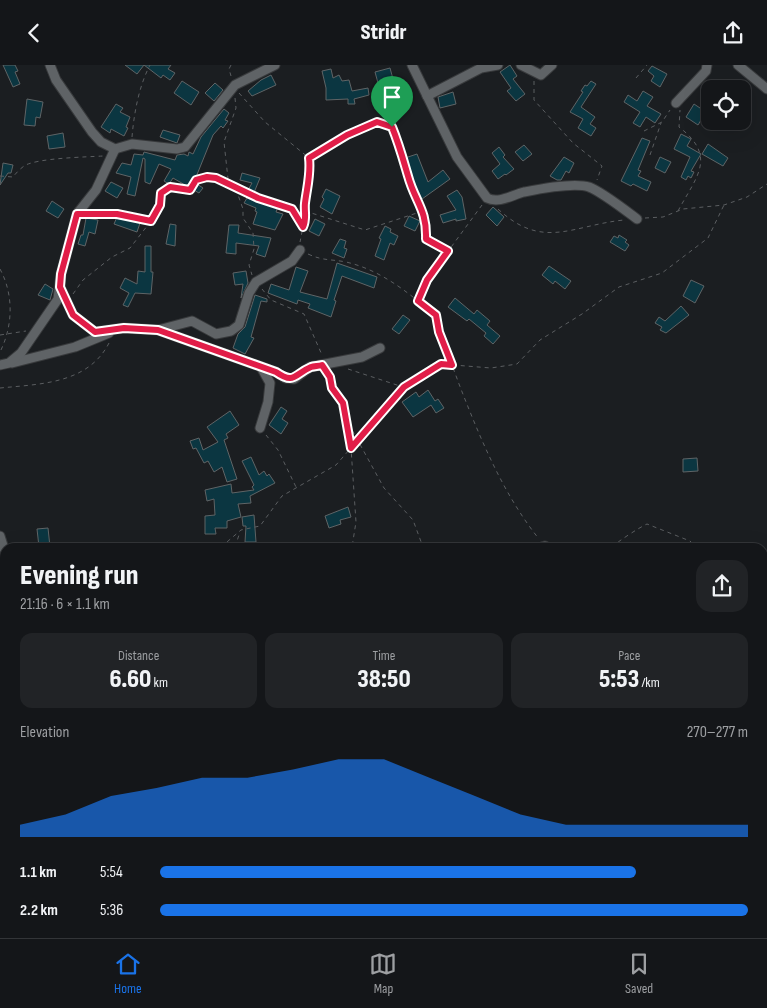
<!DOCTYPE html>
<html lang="en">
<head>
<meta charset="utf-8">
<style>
  body { margin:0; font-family:"Sofia Sans Condensed",sans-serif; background:#212326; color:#f1f3f6; height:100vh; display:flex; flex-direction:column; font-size:19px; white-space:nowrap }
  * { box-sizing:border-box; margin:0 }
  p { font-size:16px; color:#9d9fa2 }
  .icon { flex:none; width:28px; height:28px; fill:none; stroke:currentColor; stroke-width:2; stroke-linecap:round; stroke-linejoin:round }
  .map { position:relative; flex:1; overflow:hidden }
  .panel { position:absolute; left:0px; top:478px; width:768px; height:396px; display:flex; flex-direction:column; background:#141619; border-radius:15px 15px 0 0; box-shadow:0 5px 20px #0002,0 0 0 1px #333538 }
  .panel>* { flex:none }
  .fabs { position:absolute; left:701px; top:15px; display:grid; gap:10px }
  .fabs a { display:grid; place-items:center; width:50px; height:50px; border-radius:10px; background:#141619; box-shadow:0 5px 20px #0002,0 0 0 1px #333538; font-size:25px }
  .pin { position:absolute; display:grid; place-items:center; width:42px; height:42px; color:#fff; margin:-51px -21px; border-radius:50% 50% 50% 0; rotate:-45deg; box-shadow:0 0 5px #0007 }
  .pin .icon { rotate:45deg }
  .round { display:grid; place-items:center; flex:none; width:52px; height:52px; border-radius:15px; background:#212326 }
  .headline { display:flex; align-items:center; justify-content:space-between; height:85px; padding:0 20px }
  h1 { font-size:28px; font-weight:800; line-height:38px }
  .metrics { display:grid; grid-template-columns:repeat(3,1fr); gap:8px; height:85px; padding:5px 20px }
  .metrics div { display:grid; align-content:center; border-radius:12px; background:#212326; text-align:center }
  .metrics b { font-size:25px; font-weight:800 }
  .metrics small { font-size:14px; font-weight:400 }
  .metrics p { font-size:14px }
  .chart { height:140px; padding:10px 20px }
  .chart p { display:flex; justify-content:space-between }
  .chart svg { width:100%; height:90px; margin-top:5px; fill:#1a73e8; opacity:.7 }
  ul { padding:0 20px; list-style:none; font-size:16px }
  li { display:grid; grid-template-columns:80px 60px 1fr; align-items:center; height:38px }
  li i { height:12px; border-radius:6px; background:#1a73e8 }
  header { display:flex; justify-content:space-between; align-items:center; height:65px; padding:0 20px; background:#141619; font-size:22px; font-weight:800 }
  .dock { display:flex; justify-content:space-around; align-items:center; height:70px; border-top:1px solid #333538; background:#141619; font-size:14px; color:#9d9fa2 }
  .dock a { display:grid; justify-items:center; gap:2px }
  .dock .active { color:#1a73e8 }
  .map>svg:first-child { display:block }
  .building { fill:#0b3641; stroke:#5f6466 }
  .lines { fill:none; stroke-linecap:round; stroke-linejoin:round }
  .minor-casing { stroke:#383a3c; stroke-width:11 }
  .path { stroke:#5b5e61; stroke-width:1; stroke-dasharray:4 4; stroke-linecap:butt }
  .minor { stroke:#5f6366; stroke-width:9 }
  .route-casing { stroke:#fff; stroke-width:10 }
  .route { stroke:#e11d48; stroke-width:6 }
</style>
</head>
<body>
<header><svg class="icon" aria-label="back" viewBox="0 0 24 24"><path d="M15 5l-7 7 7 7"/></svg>Stridr<svg class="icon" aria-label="share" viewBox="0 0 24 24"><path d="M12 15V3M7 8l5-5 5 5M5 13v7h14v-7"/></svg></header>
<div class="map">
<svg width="767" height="873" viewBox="0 0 767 873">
  <rect width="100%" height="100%" fill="#1b1e21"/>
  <g class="building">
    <polygon points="3,0 15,0 18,6 15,7 20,19 13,22"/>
    <polygon points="125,0 171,0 168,4 175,8 170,15 163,10 161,13 144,0 137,9"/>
    <polygon points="510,0 517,11 513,14 525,29 516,36 507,26 511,23 500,7"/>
    <polygon points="652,1 667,9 660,22 651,16 654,11 648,6"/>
    <polygon points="390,3 393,14 378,18 375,7"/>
    <polygon points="331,4 333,13 339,10 342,16 349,15 352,26 368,23 369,30 354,34 355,39 348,39 348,34 326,35 326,23 322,6"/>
    <polygon points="271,10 276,20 252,31 248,26 261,15"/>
    <polygon points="182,16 199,27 191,40 174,28"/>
    <polygon points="591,16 596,19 581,42 595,52 590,59 596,63 591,71 578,63 583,54 570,47 583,27 581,26 585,20 587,21"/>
    <polygon points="215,18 223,25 214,36 205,28"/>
    <polygon points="643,26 653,32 647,41 661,49 655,58 646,52 640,62 633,58 640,47 624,37 628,30 637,36"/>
    <polygon points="453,27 456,39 440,43 438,32"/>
    <polygon points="27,34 43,37 40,53 36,52 35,61 24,60"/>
    <polygon points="116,39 123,43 120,47 130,52 126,62 128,63 124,71 111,64 110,68 101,62"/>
    <polygon points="694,39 706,47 698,60 686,52"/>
    <polygon points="224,44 229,48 225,55 228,56 223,63 221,61 213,70 194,117 203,123 199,128 173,113 169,119 164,116 171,104 159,99 150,119 145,117 145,94 143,93 135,131 127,129 131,112 116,108 122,98 131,100 134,89 143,90 144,87 175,95 177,90 184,89 188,91 189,87 193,89 201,72"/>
    <polygon points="163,65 180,70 177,78 160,72"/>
    <polygon points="63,68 65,82 49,84 47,71"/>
    <polygon points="681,69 691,74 687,81 701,89 691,106 694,107 691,113 688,111 686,115 681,112 690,92 674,84"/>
    <polygon points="642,73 650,76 638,105 641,106 638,111 651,117 647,126 633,119 631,121 621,116"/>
    <polygon points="708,79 728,93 723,101 702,89"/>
    <polygon points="524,80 532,89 523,96 515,87"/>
    <polygon points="499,82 505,90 503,92 514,104 506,110 505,109 498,114 492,106 500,99 492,88"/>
    <polygon points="417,89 428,117 443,105 450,114 422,134 413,116 405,93"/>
    <polygon points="564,92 574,98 569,108 566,106 561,115 557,115 550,111"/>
    <polygon points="660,92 671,97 665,108 655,103"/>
    <polygon points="3,98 13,100 11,108 8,108 0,120"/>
    <polygon points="242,108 260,113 253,130 247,127 252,118 240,115"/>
    <polygon points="111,117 123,123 117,133 105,126"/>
    <polygon points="326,124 340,131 332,149 320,142 324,134 322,132"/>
    <polygon points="457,125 462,132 466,154 456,156 456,154 443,158 440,150 456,145 447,131"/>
    <polygon points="247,133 278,142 276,147 283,149 275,165 253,159 257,147 255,146 256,143 244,138"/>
    <polygon points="52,136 64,144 58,153 46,146"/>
    <polygon points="493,142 504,152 497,161 486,150"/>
    <polygon points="409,151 420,156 415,166 404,161"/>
    <polygon points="117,152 140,158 137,167 114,159"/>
    <polygon points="86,153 98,155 95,169 89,167 85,181 78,179 81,170 83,170"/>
    <polygon points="315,154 325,159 319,171 309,166"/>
    <polygon points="170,159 176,160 175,181 166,179"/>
    <polygon points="229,160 239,160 238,168 271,173 265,192 256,189 259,181 236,178 236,189 226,188"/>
    <polygon points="385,161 391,164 390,167 398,171 394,180 390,178 384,195 375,191 381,174 379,173"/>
    <polygon points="619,170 627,175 625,177 629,180 625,186 610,177 614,171 618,173"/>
    <polygon points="340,174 346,176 344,183 347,184 344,193 332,188"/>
    <polygon points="145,181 151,181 151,207 153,207 151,229 135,228 128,242 123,240 129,228 120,223 125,213 137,219 138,206 145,207"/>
    <polygon points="337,198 377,212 374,223 342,211 334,235 336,236 331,252 308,243 310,239 298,235 297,239 268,228 271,219 289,225 296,202 308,206 300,227 327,234"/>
    <polygon points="549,201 571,216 565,224 555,216 553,219 542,210"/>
    <polygon points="246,206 248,218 241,233 243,219 235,220 233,208"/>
    <polygon points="691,215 704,221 695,238 683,231"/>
    <polygon points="45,219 53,224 50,235 38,230"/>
    <polygon points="255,230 267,234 267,237 261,236 251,272 254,273 245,289 233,283 238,269 245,262"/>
    <polygon points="455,233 474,249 477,245 490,256 487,260 500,271 493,279 484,271 486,268 469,254 467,256 448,242"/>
    <polygon points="681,241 689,250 666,268 660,265 662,262 655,258 659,252 665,256"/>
    <polygon points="403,250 410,255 399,269 392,264"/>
    <polygon points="428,325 435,336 438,334 444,343 436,348 431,340 413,352 402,337 416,327 419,332"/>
    <polygon points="281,342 287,346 282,354 288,358 281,369 269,360"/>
    <polygon points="230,346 239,360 226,369 228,373 224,375 237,414 227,417 222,402 214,407 208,396 204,398 196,383 193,384 190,376 199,373 203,385 218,377 207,362"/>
    <polygon points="251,392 259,410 264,406 267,411 269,409 275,418 250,431 251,438 238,439 241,452 227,456 227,463 215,463 216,469 205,469 205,451 215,450 214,434 207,436 205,425 231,419 232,428 254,425 252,422 254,420 242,396"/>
    <polygon points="697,393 698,406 683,407 683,394"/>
    <polygon points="348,442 351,452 340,455 341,459 329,463 325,451"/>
    <polygon points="254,450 256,477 245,477 246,461 243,461 242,452"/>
    <polygon points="48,463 50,482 39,482 37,464"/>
  </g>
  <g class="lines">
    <defs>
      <g id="minor">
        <polyline points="50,0 56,15 92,67 101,77 115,84 132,79 177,84 185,82 235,20 275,0"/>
        <path d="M412 0 457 92 487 133C499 139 512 130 524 127 539 124 573 117 589 122 602 127 625 145 637 154"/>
        <polyline points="521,0 541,10 552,0"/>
        <polyline points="738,0 767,24"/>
        <polyline points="427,31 481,3 498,0"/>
        <polyline points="676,38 706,6 707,0"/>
        <polyline points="60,222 73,250 95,267 124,263 158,265 276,307 285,313 294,314 310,302 362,292 380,283"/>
        <polyline points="158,265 192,256 216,269 231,266 239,260 249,228 256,217 292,196 300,185"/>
        <polyline points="12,298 75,282 109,268"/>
        <polyline points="0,300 9,298 21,288 58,234 61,209 77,149 96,125 115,84"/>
        <polyline points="260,363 268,337 270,318 261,302"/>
        <polyline points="0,471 5,487"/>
        <polyline points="542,482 545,481"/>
        <polyline points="53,869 54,873"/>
      </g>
    </defs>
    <use href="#minor" class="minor-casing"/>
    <g class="path">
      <polyline points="231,0 229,4 231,11"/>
      <polyline points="636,13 647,0"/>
      <polyline points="534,16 534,35 573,78 602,101 597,115"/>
      <path d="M239 28 265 57 309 93C311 109 307 122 305 138 304 146 307 154 303 162"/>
      <polyline points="235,33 236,43 224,77 228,114 237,127 243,144 243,153 253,168 254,184 249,200 252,210"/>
      <polyline points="644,66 662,57 670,45"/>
      <path d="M132 72C134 48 139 21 150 0"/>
      <polyline points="650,90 661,58"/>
      <path d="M309 93 347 70 377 57 393 62C399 78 403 94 408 111 415 137 427 144 426 174L448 187"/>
      <path d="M0 111 13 112C16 108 20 104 24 101 36 93 87 92 103 91"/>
      <path d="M498 144C543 186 573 160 624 155"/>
      <polyline points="305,146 365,165 423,146"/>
      <path d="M678 146C696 112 718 92 679 62L680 45"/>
      <polyline points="89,149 117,149 151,156 160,140 161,128 170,122 191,125 196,115 207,112 216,113 234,123 292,144 303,162 300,177"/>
      <polyline points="645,153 663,152 683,144 724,140 747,132 767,119"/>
      <path d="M308 189C323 196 331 194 346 197 381 205 409 228 436 251 440 274 451 296 459 319 480 373 503 429 539 474"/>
      <path d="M0 204C14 230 13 261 0 287"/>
      <polyline points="262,224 271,235 304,249 322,290"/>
      <polyline points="73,229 83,215 112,192 130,183 151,156"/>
      <polyline points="418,236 427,215 482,140"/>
      <polyline points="0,270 26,266"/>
      <polyline points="348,304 403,322"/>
      <polyline points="327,308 331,323 343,338 346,354 384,423 413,455 423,482"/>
      <path d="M0 323C40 319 88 319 109 278"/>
      <polyline points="346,357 351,383 356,457 352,482"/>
      <polyline points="266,370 278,385 296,422"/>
      <polyline points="221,482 241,465 260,461 282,431 336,400 404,322 441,299 491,303 517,299 540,275 582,249 619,222 662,208 708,173 724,140"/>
      <polyline points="235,482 240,467"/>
      <path d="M612 482C617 477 640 462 647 459L690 476 696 482"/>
      <polyline points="762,506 767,506"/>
      <polyline points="0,585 5,584"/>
      <polyline points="0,709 5,710"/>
      <polyline points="0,775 5,778"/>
      <polyline points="651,873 652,869"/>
    </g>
    <use href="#minor" class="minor"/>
  </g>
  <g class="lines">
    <defs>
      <path id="route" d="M377 57 392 62C399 79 403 94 408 111 415 137 427 144 426 174L448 186 427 215 418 236 436 250 439 267 452 300 441 299 404 322 351 383 343 338 332 323 330 312 322 300C319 301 314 301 311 302 294 309 295 320 276 307L158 265 124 263 95 267 73 250 60 222 61 209 77 149H117L151 156 160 140 161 128 170 122 190 125 196 115 207 112 216 113 258 133 292 144 303 162C307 154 304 146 305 138 307 122 311 109 309 93L347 70Z"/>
    </defs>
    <use href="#route" class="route-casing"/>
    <use href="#route" class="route"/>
  </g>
</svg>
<div class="fabs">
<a><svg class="icon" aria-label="locate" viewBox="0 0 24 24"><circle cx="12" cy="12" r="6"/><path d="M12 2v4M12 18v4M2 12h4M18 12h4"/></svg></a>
</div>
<div class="pin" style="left:392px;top:62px;background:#1e9e55"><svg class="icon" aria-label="arrive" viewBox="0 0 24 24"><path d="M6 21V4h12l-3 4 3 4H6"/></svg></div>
<section class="panel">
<div class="headline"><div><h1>Evening run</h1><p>21:16 · 6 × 1.1 km</p></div><a class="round"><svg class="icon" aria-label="share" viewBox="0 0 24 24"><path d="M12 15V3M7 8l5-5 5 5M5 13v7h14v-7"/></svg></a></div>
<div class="metrics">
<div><p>Distance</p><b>6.60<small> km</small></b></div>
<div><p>Time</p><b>38:50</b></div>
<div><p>Pace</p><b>5:53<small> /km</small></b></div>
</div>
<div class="chart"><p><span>Elevation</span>270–277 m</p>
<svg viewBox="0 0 160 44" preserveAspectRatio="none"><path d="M0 44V38L10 33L20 24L30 20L40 15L50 15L60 11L70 6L80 6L90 15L100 24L110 33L120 38L130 38L140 38L150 38L160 38V44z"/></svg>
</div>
<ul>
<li><b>1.1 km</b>5:54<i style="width:81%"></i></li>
<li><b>2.2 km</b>5:36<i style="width:100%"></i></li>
</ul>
</section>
</div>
<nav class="dock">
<a class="active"><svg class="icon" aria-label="home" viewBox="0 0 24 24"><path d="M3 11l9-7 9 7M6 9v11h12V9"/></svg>Home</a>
<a><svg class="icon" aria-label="map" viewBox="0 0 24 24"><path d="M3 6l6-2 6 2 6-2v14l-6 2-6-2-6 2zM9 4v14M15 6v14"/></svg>Map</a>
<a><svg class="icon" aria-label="saved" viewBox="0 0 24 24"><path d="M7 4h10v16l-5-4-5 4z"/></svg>Saved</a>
</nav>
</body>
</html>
